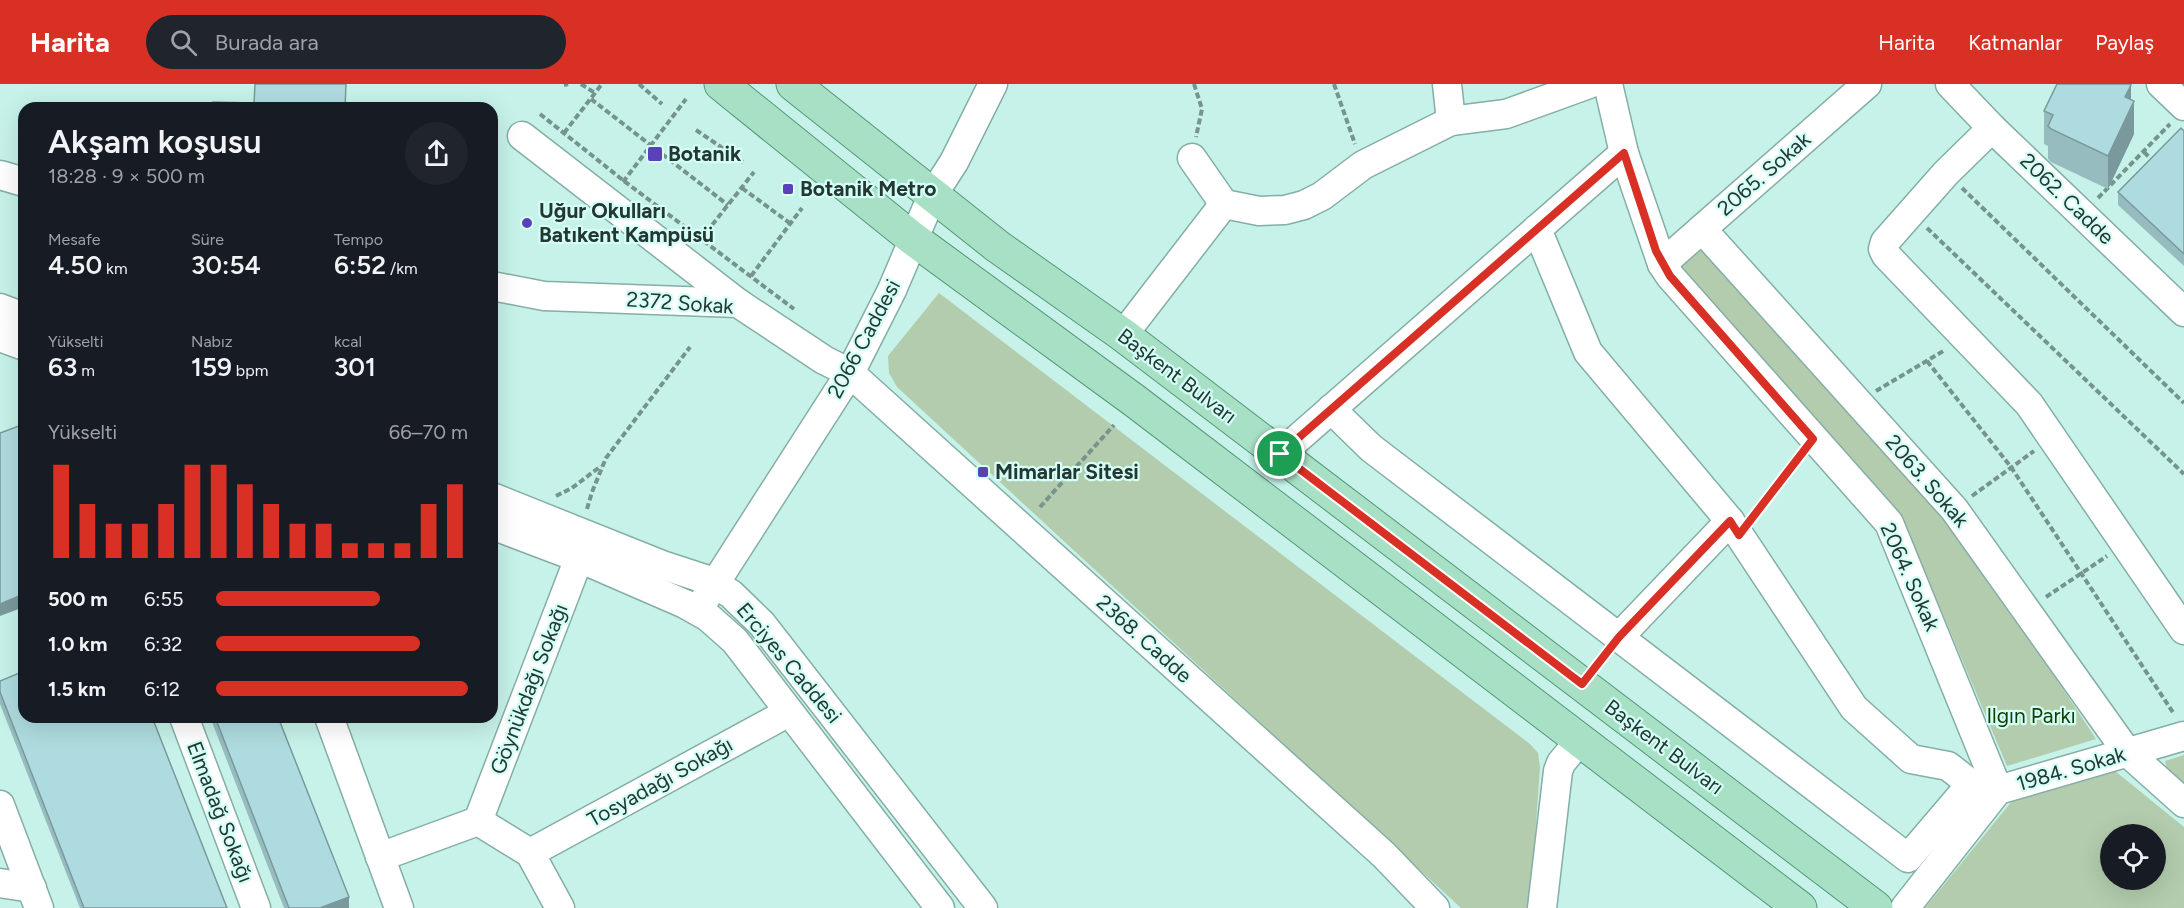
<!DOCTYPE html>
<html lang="tr">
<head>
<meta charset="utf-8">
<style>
  body { margin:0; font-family:Figtree,sans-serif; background:#20242c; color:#f1f3f6; height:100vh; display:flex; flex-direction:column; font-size:22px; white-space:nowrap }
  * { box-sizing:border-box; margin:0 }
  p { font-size:20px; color:#9ea1a6 }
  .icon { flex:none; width:33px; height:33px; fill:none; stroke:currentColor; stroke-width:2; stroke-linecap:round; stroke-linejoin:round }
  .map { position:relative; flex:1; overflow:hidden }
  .drawer { position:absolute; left:18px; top:18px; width:480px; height:621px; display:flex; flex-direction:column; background:#171b24; border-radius:18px; box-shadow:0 6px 24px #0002 }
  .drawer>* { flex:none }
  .fabs { position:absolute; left:2100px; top:740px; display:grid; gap:12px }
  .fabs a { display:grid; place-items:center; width:66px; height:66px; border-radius:50%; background:#171b24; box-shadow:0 6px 24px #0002; font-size:30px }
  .pin { position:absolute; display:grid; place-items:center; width:51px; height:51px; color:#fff; margin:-26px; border:3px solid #fff; border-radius:50%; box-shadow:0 2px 6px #0007 }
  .round { display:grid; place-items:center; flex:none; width:63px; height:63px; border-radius:32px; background:#20242c }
  .overview { display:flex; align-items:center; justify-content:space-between; height:102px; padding:0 30px }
  h1 { font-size:33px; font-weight:600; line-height:45px }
  .stats { display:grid; grid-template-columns:repeat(3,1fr); gap:9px; height:102px; padding:6px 30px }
  .stats div { display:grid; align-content:center }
  .stats b { font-size:26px; font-weight:600 }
  .stats small { font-size:16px; font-weight:400 }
  .stats p { font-size:16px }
  .chart { height:168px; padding:12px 30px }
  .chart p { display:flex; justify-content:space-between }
  .chart svg { width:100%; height:108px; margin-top:6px; stroke:#d93025; stroke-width:6 }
  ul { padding:0 30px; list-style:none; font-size:20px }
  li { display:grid; grid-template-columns:96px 72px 1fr; align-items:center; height:45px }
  li i { height:15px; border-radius:8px; background:#d93025 }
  header { display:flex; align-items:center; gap:36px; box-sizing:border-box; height:84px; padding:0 30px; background:#d93025; color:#fff }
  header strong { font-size:28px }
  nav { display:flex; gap:33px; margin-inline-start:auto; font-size:21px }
  .search { width:420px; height:54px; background:#20242c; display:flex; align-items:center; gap:15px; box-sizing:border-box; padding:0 21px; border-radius:33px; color:#9ea1a6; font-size:22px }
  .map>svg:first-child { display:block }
  .green { fill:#b3ccad; fill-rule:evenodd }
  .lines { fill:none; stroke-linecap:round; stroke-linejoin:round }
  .minor-casing { stroke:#84aea6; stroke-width:31 }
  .major-casing { stroke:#549879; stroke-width:35 }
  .path { stroke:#75948d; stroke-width:4; stroke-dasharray:6 3; stroke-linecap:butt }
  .minor { stroke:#fff; stroke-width:28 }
  .major { stroke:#a8e0c5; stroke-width:33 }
  .wall { fill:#96bcc0 }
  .shaded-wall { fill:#7a999c }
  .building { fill:#aedbdf; stroke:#7a999c; stroke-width:1.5 }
  .route-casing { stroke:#fff; stroke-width:12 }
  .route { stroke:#d93025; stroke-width:8 }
  .poi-dot { fill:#5b41b9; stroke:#d3fff6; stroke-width:2 }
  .labels { text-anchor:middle; stroke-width:4.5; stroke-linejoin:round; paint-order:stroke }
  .poi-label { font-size:21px; font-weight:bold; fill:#253733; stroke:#d3fff6; text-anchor:start }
  .street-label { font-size:21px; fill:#253733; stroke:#d3fff6 }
  .park-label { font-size:21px; fill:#0f3d02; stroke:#d3fff6 }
</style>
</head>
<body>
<header>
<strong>Harita</strong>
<div class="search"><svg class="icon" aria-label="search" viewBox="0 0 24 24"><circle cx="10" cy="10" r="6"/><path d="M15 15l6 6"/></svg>Burada ara</div>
<nav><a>Harita</a><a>Katmanlar</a><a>Paylaş</a></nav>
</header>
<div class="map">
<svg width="2184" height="824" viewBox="0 0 2184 824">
  <rect width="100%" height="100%" fill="#c6f2e9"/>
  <g class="green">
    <polygon points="1702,164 1945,431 1973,468 2096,655 2007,682 1917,469 1898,430 1679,185"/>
    <polygon points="939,209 1530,660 1538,669 1540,683 1530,824 1461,824 897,303 889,289 888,272"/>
    <polygon points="2184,671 2184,705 2168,690 2165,677"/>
    <path d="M2115 687 2184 743V824H1925L2012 717ZM2110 750H2156V795H2110Z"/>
  </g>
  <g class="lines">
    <defs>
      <g id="minor">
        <polyline points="1447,0 1451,37"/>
        <polyline points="1608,0 1624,69 1662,180 1670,192 1889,439 1998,706"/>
        <polyline points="1950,0 1992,44 2184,228"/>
        <polyline points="2161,0 2184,22"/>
        <polyline points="1992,44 1946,89 1885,158 1883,165 1886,171 2029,320 2184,546"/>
        <polyline points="522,52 738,219"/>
        <polyline points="1192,74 1224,120"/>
        <polyline points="0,91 24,98"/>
        <polyline points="1702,145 1954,425 2127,668 2184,719"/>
        <polyline points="1662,180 1867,0"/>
        <polyline points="492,202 544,212 738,219 824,276 850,289 1384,771 1435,824"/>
        <polyline points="0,224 24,233"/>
        <polyline points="1123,251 1224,120 1259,127 1285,126 1304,121 1322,112 1363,81 1451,37 1506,30 1589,0"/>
        <polyline points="0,253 24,262"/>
        <polyline points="1331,325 1371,364 1908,774 1971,700 1948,682 1911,675 1854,624 1730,437 1588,268 1537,145"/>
        <polyline points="1280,370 1624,69"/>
        <polyline points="492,413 662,481 708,496 731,510 762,540 983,824"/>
        <polyline points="492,441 579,474 685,520 708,533 735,557 940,824"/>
        <polyline points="705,515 850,289 892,206 932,112 954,78 993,0"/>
        <polyline points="1619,553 1730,437"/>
        <polyline points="184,633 256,824"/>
        <polyline points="329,633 399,824"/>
        <polyline points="0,721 39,824"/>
        <polyline points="478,737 579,474"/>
        <polyline points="530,769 789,628"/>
        <polyline points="380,773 478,737 530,769 560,824"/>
        <polyline points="0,799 32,804"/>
        <polyline points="1542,824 1558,687 1561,679 1580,656"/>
        <polyline points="1905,824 1998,706 2184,652"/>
      </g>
      <g id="major">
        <polyline points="721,0 912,154 1135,317 1800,824"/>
        <polyline points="793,0 997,162 1123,251 1876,824"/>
      </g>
    </defs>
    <use href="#minor" class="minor-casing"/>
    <use href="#major" class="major-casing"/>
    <g class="path">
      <polyline points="581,0 595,9"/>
      <polyline points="639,0 662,20"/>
      <polyline points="1194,0 1202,25 1196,53"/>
      <polyline points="1334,0 1355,60"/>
      <polyline points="564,1 568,0"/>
      <polyline points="591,15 728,121"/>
      <polyline points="540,30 624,97 794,225"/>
      <polyline points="696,46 743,78"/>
      <polyline points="564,49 602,0"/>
      <polyline points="2144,68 2154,78"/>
      <polyline points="623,98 686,15"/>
      <polyline points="742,104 791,140"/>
      <polyline points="1962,104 2184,319"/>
      <polyline points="2098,114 2170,40"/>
      <polyline points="1927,144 2184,390"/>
      <polyline points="701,155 754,88"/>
      <polyline points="751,192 802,124"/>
      <polyline points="1927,277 2011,383 2174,630"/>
      <polyline points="1876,307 1945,266"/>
      <polyline points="556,412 572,404 601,382"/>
      <polyline points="1972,412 2034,367"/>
      <polyline points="1040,423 1114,341"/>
      <polyline points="587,425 592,408 606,374 690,263"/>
      <polyline points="1754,432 1799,373"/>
      <polyline points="2046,513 2107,472"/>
    </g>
    <use href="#minor" class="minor"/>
    <use href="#major" class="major"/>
  </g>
  <g class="wall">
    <polygon points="2131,15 2134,50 2108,105 2051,78 2048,75 2048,62 2044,60 2044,27"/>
    <polygon points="2184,47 2184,182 2118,121 2118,108"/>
    <polygon points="0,597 227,824 80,824 0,620"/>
    <polygon points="210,633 278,633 349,824 284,824"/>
  </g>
  <g class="shaded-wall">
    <polygon points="2131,1 2131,25 2134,17 2134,50 2108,105 2108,72 2125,13"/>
    <polygon points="24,510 24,523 0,532 0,520"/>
    <polygon points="349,813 349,824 320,824"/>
  </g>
  <g class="building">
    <polygon points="255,0 346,0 345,24 213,24 213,18 254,19"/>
    <polygon points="2057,0 2129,0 2131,1 2125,13 2134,17 2108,72 2051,45 2048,42 2053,31 2044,27"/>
    <polygon points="2181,44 2184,47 2184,170 2118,108"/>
    <polygon points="24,340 24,510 0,520 0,349"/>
    <polygon points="24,587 24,633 152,633 227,824 84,824 0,608 0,597"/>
    <polygon points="215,633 278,633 349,813 320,824 289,824"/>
  </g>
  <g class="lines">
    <defs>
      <polygon id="route" points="1624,69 1656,167 1670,192 1813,355 1739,451 1730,437 1619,553 1582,600 1280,370"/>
    </defs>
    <use href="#route" class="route-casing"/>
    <use href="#route" class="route"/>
  </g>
  <g class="poi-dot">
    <rect x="647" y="62" width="16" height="16" rx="3"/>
    <rect x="782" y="99" width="12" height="12" rx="3"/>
    <circle cx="527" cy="139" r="6"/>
    <rect x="977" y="382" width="12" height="12" rx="3"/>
  </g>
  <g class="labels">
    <g class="poi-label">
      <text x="668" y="77">Botanik</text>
      <text x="800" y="112">Botanik Metro</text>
      <text x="539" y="134">Uğur Okulları<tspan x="539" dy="24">Batıkent Kampüsü</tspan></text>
      <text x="995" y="395">Mimarlar Sitesi</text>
    </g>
    <g class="street-label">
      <text transform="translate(1764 90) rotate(-41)" y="7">2065. Sokak</text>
      <text transform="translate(2067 115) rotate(44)" y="7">2062. Cadde</text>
      <text transform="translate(680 219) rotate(4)" y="7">2372 Sokak</text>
      <text transform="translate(864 255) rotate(-62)" y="7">2066 Caddesi</text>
      <text transform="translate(1177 292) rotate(37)" y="7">Başkent Bulvarı</text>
      <text transform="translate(1927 397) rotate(49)" y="7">2063. Sokak</text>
      <text transform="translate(1910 493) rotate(66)" y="7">2064. Sokak</text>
      <text transform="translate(1144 555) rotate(42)" y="7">2368. Cadde</text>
      <text transform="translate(789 579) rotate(50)" y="7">Erciyes Caddesi</text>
      <text transform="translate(529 605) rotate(-69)" y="7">Göynükdağı Sokağı</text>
      <text transform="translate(1664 663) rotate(37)" y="7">Başkent Bulvarı</text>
      <text transform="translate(2071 685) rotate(-16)" y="7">1984. Sokak</text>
      <text transform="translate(660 698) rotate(-29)" y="7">Tosyadağı Sokağı</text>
      <text transform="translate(220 728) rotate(69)" y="7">Elmadağ Sokağı</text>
    </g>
    <g class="park-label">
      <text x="2031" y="639">Ilgın Parkı</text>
    </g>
  </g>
</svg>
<div class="fabs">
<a><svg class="icon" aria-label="locate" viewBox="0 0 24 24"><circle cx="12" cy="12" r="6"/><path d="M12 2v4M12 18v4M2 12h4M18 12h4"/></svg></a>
</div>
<div class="pin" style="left:1280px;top:370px;background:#1e9e55"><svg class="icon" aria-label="arrive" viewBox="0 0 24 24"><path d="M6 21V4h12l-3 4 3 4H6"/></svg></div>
<section class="drawer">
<div class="overview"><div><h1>Akşam koşusu</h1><p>18:28 · 9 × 500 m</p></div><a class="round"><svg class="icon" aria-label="share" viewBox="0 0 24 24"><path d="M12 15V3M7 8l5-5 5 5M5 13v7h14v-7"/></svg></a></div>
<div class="stats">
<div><p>Mesafe</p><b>4.50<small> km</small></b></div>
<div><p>Süre</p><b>30:54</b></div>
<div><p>Tempo</p><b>6:52<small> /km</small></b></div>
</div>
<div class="stats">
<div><p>Yükselti</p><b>63<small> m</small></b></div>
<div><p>Nabız</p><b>159<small> bpm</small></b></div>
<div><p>kcal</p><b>301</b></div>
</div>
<div class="chart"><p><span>Yükselti</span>66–70 m</p>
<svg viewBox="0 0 160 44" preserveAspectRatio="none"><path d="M5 44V6M15 44V22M25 44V30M35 44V30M45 44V22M55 44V6M65 44V6M75 44V14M85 44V22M95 44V30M105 44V30M115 44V38M125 44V38M135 44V38M145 44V22M155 44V14"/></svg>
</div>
<ul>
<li><b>500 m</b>6:55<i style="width:65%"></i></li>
<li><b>1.0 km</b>6:32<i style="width:81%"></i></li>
<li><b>1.5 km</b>6:12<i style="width:100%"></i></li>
</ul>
</section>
</div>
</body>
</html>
